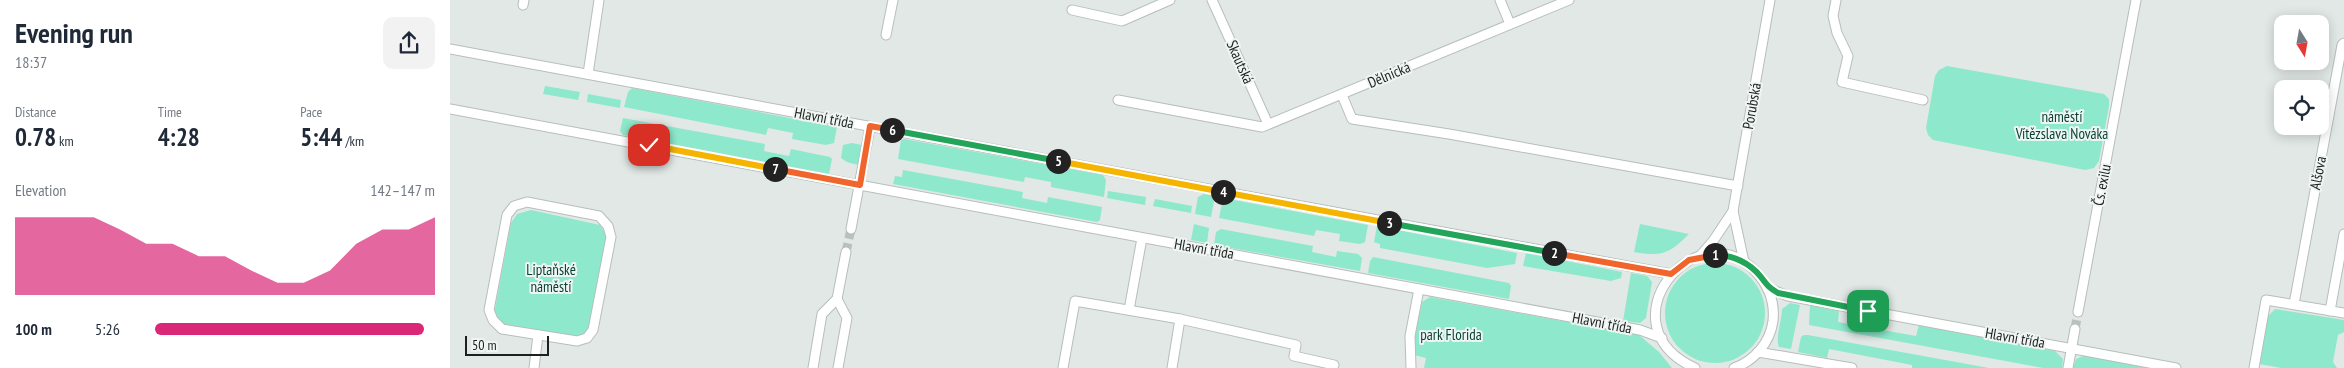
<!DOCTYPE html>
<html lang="en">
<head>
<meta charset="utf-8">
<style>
  body { margin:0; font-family:"PT Sans Narrow",sans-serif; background:#f2f2f3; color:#1f2937; height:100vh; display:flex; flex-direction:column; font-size:19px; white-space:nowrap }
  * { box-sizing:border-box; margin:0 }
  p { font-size:16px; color:#747a83 }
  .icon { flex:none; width:28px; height:28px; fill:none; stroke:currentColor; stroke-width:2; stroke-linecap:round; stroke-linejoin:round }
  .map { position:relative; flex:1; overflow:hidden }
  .side { display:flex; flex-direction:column; background:#fff; width:450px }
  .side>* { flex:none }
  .needle { width:32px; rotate:169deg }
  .buttons { position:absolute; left:1824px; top:15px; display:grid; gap:10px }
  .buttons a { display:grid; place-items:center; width:55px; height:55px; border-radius:10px; background:#fff; box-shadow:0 2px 12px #0003; font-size:25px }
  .scale { position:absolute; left:15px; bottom:12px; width:84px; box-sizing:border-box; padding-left:5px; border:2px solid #1e201f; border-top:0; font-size:14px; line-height:18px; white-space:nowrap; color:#1e201f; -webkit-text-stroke:4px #eef5f3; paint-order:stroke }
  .pin { position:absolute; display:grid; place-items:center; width:42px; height:42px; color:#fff; margin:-21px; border-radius:10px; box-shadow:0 2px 8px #0006 }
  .km { position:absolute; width:25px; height:25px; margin:-12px; border-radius:50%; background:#222; color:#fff; font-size:14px; line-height:25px; text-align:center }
  .round { display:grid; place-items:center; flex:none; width:52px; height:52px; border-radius:10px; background:#f2f2f3 }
  .summary { display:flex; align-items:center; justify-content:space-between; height:85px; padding:0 15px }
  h1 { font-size:28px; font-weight:800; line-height:38px }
  .metrics { display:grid; grid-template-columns:repeat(3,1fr); gap:8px; height:85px; padding:5px 15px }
  .metrics div { display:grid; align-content:center }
  .metrics b { font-size:25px; font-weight:800 }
  .metrics small { font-size:14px; font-weight:400 }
  .metrics p { font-size:14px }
  .chart { height:140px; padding:10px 15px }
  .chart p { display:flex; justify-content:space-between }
  .chart svg { width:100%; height:90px; margin-top:5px; fill:#db2777; opacity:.7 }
  ul { padding:0 15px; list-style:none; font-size:16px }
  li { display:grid; grid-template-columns:80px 60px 1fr; align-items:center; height:38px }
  li i { height:12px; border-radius:6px; background:#db2777 }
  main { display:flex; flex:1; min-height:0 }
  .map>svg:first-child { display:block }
  .green { fill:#8ee9cc }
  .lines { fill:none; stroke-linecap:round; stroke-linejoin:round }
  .street-tunnel { stroke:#bac0bd; stroke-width:9; stroke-dasharray:9 4.5; stroke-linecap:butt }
  .street-casing { stroke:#b7bebb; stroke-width:11 }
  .street { stroke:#fff; stroke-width:9 }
  .split-1-casing { stroke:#fff; stroke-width:10 }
  .split-2-casing { stroke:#fff; stroke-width:10 }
  .split-3-casing { stroke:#fff; stroke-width:10 }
  .split-4-casing { stroke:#fff; stroke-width:10 }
  .split-5-casing { stroke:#fff; stroke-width:10 }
  .split-6-casing { stroke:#fff; stroke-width:10 }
  .split-7-casing { stroke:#fff; stroke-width:10 }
  .split-8-casing { stroke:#fff; stroke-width:10 }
  .split-1 { stroke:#22a559; stroke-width:6 }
  .split-2 { stroke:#f0652b; stroke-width:6 }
  .split-3 { stroke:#22a559; stroke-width:6 }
  .split-4 { stroke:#f5b400; stroke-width:6 }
  .split-5 { stroke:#f5b400; stroke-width:6 }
  .split-6 { stroke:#22a559; stroke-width:6 }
  .split-7 { stroke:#f0652b; stroke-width:6 }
  .split-8 { stroke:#f5b400; stroke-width:6 }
  .labels { text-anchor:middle; stroke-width:4; stroke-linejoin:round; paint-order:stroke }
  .street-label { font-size:15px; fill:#1e201f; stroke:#eef5f3 }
  .park-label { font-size:15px; fill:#063f32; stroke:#eef5f3 }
</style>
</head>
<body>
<main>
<section class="side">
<div class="summary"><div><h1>Evening run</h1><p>18:37</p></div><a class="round"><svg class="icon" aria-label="share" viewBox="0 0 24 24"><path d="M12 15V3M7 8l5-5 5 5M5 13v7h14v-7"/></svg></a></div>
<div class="metrics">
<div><p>Distance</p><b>0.78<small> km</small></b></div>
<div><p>Time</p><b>4:28</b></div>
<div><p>Pace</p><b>5:44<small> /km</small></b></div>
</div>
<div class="chart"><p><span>Elevation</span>142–147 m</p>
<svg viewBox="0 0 160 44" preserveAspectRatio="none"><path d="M0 44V6L10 6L20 6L30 6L40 12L50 19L60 19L70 25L80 25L90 32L100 38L110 38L120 32L130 19L140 12L150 12L160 6V44z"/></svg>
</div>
<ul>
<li><b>100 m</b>5:26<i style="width:96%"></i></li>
</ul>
</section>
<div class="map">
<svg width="1894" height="368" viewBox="0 0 1894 368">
  <rect width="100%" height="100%" fill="#e1e8e5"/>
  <g class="green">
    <polygon points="1497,66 1654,94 1659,99 1659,106 1649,161 1644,168 1635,170 1483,140 1478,135 1476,128 1485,76 1489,70"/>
    <polygon points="95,86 130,92 128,100 93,94"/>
    <polygon points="182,88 387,127 384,143 376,145 342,139 343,133 318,128 316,135 174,107 178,92"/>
    <polygon points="138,94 171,100 170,108 137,102"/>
    <polygon points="173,118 315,144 314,151 339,156 341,149 380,157 382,159 379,174 173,135 170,131"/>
    <polygon points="454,139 653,175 656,180 654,197 601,187 601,182 575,177 574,182 448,159 451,140"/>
    <polygon points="402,143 412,145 408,165 397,162 391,158 393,145"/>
    <polygon points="453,170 573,192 572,198 597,203 598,197 652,207 650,220 647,222 443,184 445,176 452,177"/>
    <polygon points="658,191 696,197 695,205 657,198"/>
    <polygon points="754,194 765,196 761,217 745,214 748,197"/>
    <polygon points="773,198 918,225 915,242 910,244 889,241 890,234 866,230 864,236 769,218"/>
    <polygon points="705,199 742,206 741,213 703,206"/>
    <polygon points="81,210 150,225 155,233 158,244 142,327 136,336 126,339 57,327 49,321 44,314 61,223 67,214"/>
    <polygon points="744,224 759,228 757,243 741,240"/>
    <path d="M1190 224 1239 234C1219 254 1212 257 1184 252Z"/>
    <polygon points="927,226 1067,253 1065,264 1037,268 930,248 930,244 924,242"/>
    <polygon points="771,229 863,246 862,252 886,257 887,251 908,254 912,258 910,271 764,245 766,232"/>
    <polygon points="1076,253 1172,272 1171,278 1161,281 1073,266"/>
    <polygon points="923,257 1059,283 1061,286 1059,299 918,273 920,261"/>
    <circle cx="1265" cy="313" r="50"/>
    <polygon points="1181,273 1197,276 1202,282 1196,318 1190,323 1173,321"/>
    <polygon points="980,297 1189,335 1209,352 1222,368 974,368 976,358 964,355 963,346 972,302"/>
    <path d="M1340 303 1350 305 1341 349 1329 347C1325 339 1332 320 1332 309Z"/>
    <polygon points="1360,305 1389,311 1388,322 1466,336 1469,325 1605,351 1613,359 1612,368 1593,368 1359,325"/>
    <polygon points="1825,309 1894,320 1894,332 1888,335 1883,362 1887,368 1831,368 1809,364 1818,316"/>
    <polygon points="1354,335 1358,335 1539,368 1462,368 1462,365 1379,349 1377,358 1348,352 1351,337"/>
    <polygon points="1633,356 1635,356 1698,368 1623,368 1626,359"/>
  </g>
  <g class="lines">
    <g class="street-tunnel">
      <polyline points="396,252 401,229"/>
      <polyline points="1625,329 1628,312"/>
    </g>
    <defs>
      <g id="street">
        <polyline points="762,0 818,124"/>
        <polyline points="1050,0 1060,24"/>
        <polyline points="1386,0 1383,16 1387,33 1398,56 1392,82 1473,100"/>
        <polyline points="73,5 74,0"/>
        <polyline points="622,10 672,21 720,0"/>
        <polyline points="436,35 443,0"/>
        <polyline points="0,49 1221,274"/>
        <polyline points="138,74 149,0"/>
        <polyline points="892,95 902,119 999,134 1288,186"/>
        <polyline points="668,100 812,127 1119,0"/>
        <polyline points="0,109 1190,330 1212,338"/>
        <polygon points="77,202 149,216 158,226 161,237 143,330 137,338 127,341 52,329 43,320 39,310 57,215 64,206"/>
        <polyline points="1283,211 1294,262"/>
        <polyline points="401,229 420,127"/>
        <polyline points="1250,256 1263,241 1283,211 1320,0"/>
        <polyline points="1317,288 1338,296 1726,368"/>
        <polyline points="1844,304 1892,45 1894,43"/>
        <polyline points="679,310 692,238"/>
        <polyline points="1880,311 1894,234"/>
        <polyline points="1628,312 1686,0"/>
        <polyline points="730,319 846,345 844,356 884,365"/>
        <polyline points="1308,352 1402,368"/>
        <polyline points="84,368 88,335"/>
        <polyline points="363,368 372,314 387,299"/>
        <polyline points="388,368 397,318 387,299 396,252"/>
        <polyline points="613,368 625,301 730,319 722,368"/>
        <polyline points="961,368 960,336 969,289"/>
        <path d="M1245 368C1151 325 1246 208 1306 272 1318 285 1325 302 1323 321 1320 343 1304 361 1284 368"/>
        <polyline points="1618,368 1625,329"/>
        <polyline points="1804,368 1816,300 1894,313"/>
      </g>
    </defs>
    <use href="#street" class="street-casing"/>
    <use href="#street" class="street"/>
  </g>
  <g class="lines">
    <defs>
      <path id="split-1" d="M1265 255C1283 255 1300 263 1311 277 1317 285 1319 288 1328 293L1418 311"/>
      <polyline id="split-2" points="1104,253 1221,274 1239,260 1265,255"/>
      <polyline id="split-3" points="939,223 1104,253"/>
      <polyline id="split-4" points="773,192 939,223"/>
      <polyline id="split-5" points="608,161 773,192"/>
      <polyline id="split-6" points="442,130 608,161"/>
      <polyline id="split-7" points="325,169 410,185 420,126 442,130"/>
      <polyline id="split-8" points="199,145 325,169"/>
    </defs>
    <use href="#split-1" class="split-1-casing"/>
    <use href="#split-2" class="split-2-casing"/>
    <use href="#split-3" class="split-3-casing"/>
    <use href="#split-4" class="split-4-casing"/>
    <use href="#split-5" class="split-5-casing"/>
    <use href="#split-6" class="split-6-casing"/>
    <use href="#split-7" class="split-7-casing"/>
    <use href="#split-8" class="split-8-casing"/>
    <use href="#split-1" class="split-1"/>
    <use href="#split-2" class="split-2"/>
    <use href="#split-3" class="split-3"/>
    <use href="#split-4" class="split-4"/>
    <use href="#split-5" class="split-5"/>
    <use href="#split-6" class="split-6"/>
    <use href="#split-7" class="split-7"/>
    <use href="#split-8" class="split-8"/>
  </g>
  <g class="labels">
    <g class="street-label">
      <text transform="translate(790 62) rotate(66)" y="5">Skautská</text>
      <text transform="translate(939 75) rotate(-23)" y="5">Dělnická</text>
      <text transform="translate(1302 106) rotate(-80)" y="5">Porubská</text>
      <text transform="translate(374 118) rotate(11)" y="5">Hlavní třída</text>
      <text transform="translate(1868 173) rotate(-79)" y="5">Alšova</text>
      <text transform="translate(1652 185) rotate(-79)" y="5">Čs. exilu</text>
      <text transform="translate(754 249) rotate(10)" y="5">Hlavní třída</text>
      <text transform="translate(1152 323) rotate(11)" y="5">Hlavní třída</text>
      <text transform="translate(1565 338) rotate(10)" y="5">Hlavní třída</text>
    </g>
    <g class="park-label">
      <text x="1612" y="122">náměstí<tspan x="1612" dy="17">Vítězslava Nováka</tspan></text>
      <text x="101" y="275">Liptaňské<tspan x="101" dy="17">náměstí</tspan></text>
      <text x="1001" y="340">park Florida</text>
    </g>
  </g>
</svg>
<div class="buttons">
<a><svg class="needle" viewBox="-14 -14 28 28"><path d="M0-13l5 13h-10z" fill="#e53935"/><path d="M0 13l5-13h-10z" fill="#747a83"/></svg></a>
<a><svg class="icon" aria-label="locate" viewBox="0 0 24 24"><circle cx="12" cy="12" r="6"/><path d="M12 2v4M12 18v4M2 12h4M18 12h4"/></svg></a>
</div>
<div class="scale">50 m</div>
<div class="pin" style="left:1418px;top:311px;background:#1e9e55"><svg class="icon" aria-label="arrive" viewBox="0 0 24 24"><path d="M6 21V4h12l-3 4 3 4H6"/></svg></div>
<div class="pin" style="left:199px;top:145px;background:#d93025"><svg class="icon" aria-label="check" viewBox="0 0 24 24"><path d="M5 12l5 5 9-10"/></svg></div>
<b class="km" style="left:1265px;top:255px">1</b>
<b class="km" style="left:1104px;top:253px">2</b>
<b class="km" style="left:939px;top:223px">3</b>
<b class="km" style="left:773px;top:192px">4</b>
<b class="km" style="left:608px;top:161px">5</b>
<b class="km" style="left:442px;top:130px">6</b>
<b class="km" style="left:325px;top:169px">7</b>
</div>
</main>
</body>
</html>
